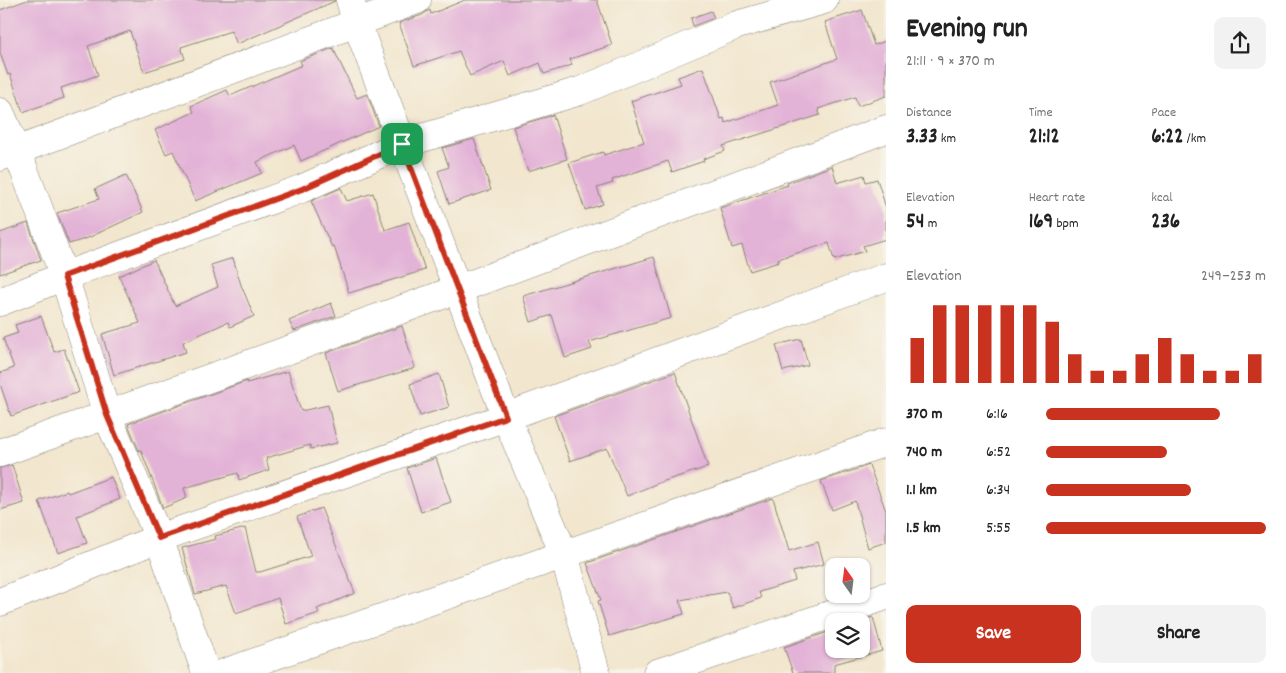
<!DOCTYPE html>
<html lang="en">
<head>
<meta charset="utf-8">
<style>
  body { margin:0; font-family:Dekko,sans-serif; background:#f2f2f2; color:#222; height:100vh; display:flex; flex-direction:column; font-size:19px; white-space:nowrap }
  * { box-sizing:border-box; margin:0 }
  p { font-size:16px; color:#767676 }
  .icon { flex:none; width:28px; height:28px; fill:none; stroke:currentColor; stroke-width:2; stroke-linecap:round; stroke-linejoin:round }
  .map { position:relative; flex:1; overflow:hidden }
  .details { display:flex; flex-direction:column; background:#fff; width:400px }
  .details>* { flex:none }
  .needle { width:32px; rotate:346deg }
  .tools { position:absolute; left:825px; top:558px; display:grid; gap:10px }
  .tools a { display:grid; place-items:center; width:45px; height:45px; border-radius:10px; background:#fff; box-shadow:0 1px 4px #0004; font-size:25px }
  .pin { position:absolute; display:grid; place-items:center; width:42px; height:42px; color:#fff; margin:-21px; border-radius:10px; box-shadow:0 2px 8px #0006 }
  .round { display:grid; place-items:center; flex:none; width:52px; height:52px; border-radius:10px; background:#f2f2f2 }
  .overview { display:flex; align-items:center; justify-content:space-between; height:85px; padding:0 20px }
  h1 { font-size:28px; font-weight:700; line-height:38px }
  .metrics { display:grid; grid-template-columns:repeat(3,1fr); gap:8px; height:85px; padding:5px 20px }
  .metrics div { display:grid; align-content:center }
  .metrics b { font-size:21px; font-weight:700 }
  .metrics small { font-size:14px; font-weight:400 }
  .metrics p { font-size:14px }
  .chart { height:140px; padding:10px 20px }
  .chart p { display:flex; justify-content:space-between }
  .chart svg { width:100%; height:90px; margin-top:5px; stroke:#c8321e; stroke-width:6 }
  .button { display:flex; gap:10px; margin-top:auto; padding:10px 20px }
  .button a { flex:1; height:58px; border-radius:10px; background:#c8321e; color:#fff; font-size:20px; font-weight:700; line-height:58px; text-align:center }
  .button a+a { background:#f2f2f2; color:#222 }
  ul { padding:0 20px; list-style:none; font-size:16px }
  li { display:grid; grid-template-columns:80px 60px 1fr; align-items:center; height:38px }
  li i { height:12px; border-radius:6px; background:#c8321e }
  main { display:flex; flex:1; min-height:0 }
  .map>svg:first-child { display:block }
  .building { fill:#e3b2d7 }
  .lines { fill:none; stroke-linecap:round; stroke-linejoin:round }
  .minor-casing { stroke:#878175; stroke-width:29 }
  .minor { stroke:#fff; stroke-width:28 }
  .route-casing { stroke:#fff; stroke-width:10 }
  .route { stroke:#c8321e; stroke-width:6 }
</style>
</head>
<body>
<main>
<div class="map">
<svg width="886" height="673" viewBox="0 0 886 673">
  <rect width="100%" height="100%" fill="#f7f3e8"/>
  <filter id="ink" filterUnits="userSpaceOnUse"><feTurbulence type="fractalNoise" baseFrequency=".02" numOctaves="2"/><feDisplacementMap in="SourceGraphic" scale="10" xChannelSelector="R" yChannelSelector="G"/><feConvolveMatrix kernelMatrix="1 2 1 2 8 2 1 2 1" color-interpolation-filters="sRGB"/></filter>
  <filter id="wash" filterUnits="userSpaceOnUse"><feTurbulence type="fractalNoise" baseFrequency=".0096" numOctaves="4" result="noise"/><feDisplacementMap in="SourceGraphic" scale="20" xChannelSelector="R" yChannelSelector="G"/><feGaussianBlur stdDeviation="1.12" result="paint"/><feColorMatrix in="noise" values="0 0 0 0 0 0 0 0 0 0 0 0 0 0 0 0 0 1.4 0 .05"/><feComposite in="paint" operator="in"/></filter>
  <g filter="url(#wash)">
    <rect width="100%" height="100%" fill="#f2e6ce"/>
    <g id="blocks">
      <g class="building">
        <polygon points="27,0 335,0 335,1 237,44 231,31 181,47 185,59 144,72 130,31 88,46 98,75 61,88 64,98 23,112 10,74 8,75 0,53 0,10"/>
        <polygon points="465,0 597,0 612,45 570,59 572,65 544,74 540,63 510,76 504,61 470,76 459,51 414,66 399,23 422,15 428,11 430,10 431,14"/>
        <polygon points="862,10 874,45 886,41 886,96 858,106 855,97 818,109 820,115 723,146 725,151 703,159 704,161 672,172 668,161 612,180 613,183 597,188 603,204 585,210 569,163 603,152 604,155 644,142 631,101 681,84 678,77 703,68 721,119 724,118 725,123 778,105 770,82 837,59 825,22"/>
        <polygon points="711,11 714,18 693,26 691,18"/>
        <polygon points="333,48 357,98 367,94 379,126 301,161 294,145 257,162 262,173 195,201 173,151 166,154 155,130 194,112 191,106 227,90 230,96 302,65 300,61"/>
        <polygon points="553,115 567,159 528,171 513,127"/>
        <polygon points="474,139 491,190 449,204 438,171 449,167 442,148"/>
        <polygon points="832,166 837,183 864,175 866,182 877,179 886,208 886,239 863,246 865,251 834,260 829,243 778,259 779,262 750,271 742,245 732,248 720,208 788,185 787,183"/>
        <polygon points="126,175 143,212 88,238 69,244 57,213 99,199 95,189"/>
        <polygon points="341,188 347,201 373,193 385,230 409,222 425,270 349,293 334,246 332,247 311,201"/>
        <polygon points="28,223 41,260 0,274 0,233"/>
        <polygon points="654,257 671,318 589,342 592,349 565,358 552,315 531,322 523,296"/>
        <polygon points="233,258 241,285 254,316 230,327 228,322 183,342 186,352 114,375 102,334 140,323 119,276 154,260 175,306 218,287 211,265"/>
        <polygon points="331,303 336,316 294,331 289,321"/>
        <polygon points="41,316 54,352 64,349 79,392 11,416 0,384 0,373 14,368 3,338 18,333 15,325"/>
        <polygon points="402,326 415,368 338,391 326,353"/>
        <polygon points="801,339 808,365 783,371 776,345"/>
        <polygon points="288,371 301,411 328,405 337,443 311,449 310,445 266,458 269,470 239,480 238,473 184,488 187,498 163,508 141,450 139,451 128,424 247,381 247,383"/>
        <polygon points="675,372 708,467 658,483 627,496 607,448 570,461 554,416"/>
        <polygon points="439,374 449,407 420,416 410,384"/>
        <polygon points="436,458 451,502 421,512 407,468"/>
        <polygon points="12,465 24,503 0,510 0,468"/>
        <polygon points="869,465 886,511 886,542 868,548 855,501 832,510 821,481"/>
        <polygon points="111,477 120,499 77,516 87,543 58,553 39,501 67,491 68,493"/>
        <polygon points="773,498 789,551 818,542 824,564 793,572 795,581 759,592 761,598 733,608 727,592 680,600 684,614 609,636 598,601 601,600 587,563"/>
        <polygon points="321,508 355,593 317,609 319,613 286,624 278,598 236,613 226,586 195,594 182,548 216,539 215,536 245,528 256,572 260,572 311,556 297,517"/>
        <polygon points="873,617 882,651 834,664 834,673 793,673 784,647 834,630 834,649 861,649 861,621 860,621"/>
      </g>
    </g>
  </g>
  <g filter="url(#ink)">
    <use href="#blocks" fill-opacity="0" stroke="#878175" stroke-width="1"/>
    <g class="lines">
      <defs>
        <g id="minor">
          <polyline points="350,0 357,24 506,417 564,554 596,673"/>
          <polyline points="0,112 17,151 64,276 107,415 159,538 206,673"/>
          <polyline points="0,157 417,0"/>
          <polyline points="0,302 64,276 301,189 402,144 580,91 737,25 824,0"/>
          <polyline points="0,453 456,290 886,129"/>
          <polyline points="0,602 159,538 506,417 886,277"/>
          <polyline points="224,673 886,442"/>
          <polyline points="657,673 886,596"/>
        </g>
      </defs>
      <use href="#minor" class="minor-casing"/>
      <use href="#minor" class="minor"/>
    </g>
  </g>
  <g class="lines" filter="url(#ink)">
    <defs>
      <polygon id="route" points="402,144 506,417 159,538 107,415 64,276 302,189"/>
    </defs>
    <use href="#route" class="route-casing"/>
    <use href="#route" class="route"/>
  </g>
</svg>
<div class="tools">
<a><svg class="needle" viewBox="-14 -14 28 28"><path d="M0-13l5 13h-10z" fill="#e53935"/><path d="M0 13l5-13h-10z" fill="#767676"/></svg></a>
<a><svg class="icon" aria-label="layers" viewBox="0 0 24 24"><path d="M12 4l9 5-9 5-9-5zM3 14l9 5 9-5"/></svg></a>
</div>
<div class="pin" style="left:402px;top:144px;background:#1e9e55"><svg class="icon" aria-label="arrive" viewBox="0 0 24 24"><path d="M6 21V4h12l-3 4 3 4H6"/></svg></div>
</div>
<section class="details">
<div class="overview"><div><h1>Evening run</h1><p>21:11 · 9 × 370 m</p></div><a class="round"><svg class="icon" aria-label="share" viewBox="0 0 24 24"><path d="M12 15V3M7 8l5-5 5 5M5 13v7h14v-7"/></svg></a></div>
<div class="metrics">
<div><p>Distance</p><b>3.33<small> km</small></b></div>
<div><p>Time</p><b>21:12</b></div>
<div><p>Pace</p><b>6:22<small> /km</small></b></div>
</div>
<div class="metrics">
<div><p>Elevation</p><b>54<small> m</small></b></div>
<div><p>Heart rate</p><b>169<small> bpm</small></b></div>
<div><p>kcal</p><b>236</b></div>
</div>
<div class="chart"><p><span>Elevation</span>249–253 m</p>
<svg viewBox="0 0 160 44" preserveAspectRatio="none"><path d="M5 44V22M15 44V6M25 44V6M35 44V6M45 44V6M55 44V6M65 44V14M75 44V30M85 44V38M95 44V38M105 44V30M115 44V22M125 44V30M135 44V38M145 44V38M155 44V30"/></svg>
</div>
<ul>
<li><b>370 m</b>6:16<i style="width:79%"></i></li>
<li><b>740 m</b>6:52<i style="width:55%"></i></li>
<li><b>1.1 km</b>6:34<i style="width:66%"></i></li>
<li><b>1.5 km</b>5:55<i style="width:100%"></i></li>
</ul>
<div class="button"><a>Save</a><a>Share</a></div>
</section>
</main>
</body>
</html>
